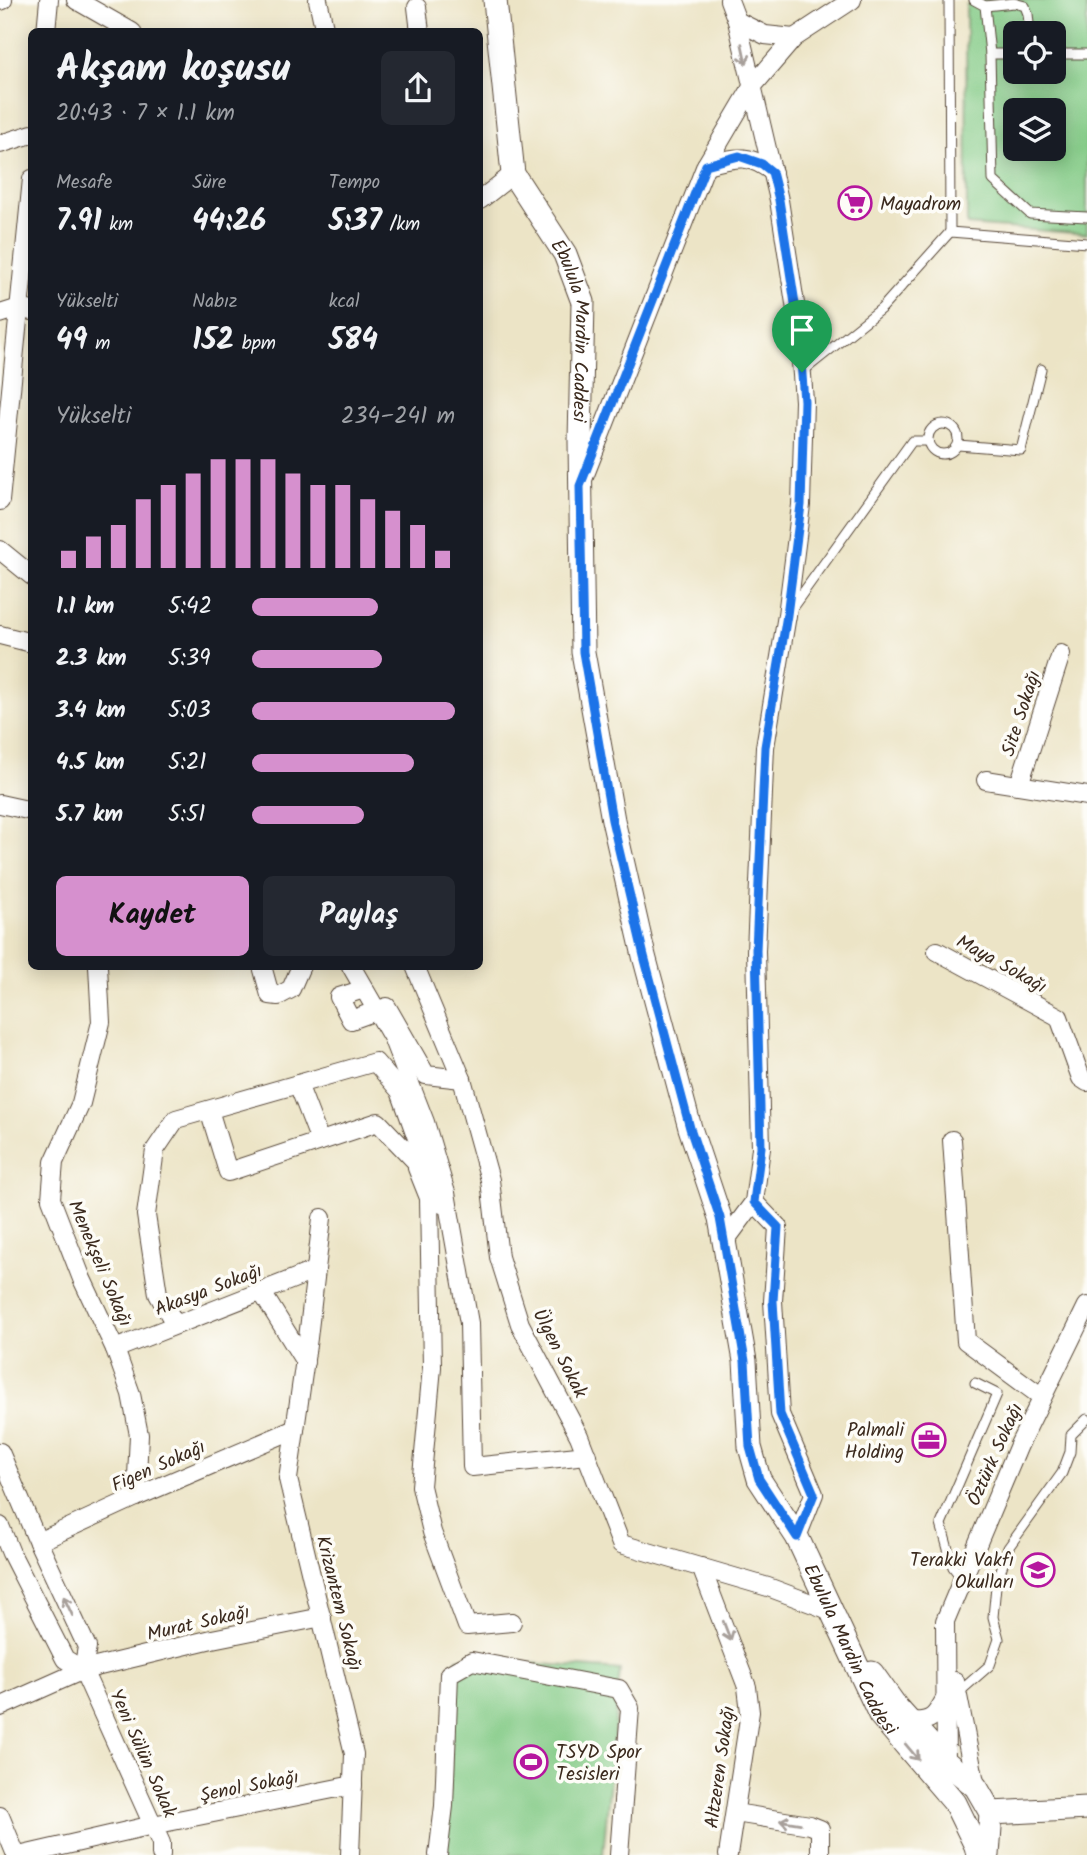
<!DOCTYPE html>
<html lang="tr">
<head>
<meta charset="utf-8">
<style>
  body { margin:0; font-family:Kalam,sans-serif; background:#242831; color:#f1f3f6; height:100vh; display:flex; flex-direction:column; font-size:26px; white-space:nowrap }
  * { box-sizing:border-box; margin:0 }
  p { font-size:23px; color:#9ea1a6 }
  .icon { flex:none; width:38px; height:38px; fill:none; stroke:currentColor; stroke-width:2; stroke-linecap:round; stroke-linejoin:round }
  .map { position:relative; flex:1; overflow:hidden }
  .details { position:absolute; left:28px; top:28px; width:455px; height:942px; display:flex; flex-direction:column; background:#171b24; border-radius:10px; box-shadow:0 4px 18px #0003 }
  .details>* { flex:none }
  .buttons { position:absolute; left:1003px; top:21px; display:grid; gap:14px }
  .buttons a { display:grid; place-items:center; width:63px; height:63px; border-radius:10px; background:#171b24; box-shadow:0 4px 18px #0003; font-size:35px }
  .pin { position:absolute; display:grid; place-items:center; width:60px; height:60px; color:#fff; margin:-72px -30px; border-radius:50% 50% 50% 0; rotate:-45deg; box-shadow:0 0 7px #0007 }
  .pin .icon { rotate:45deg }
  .round { display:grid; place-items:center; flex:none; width:74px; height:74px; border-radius:10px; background:#242831 }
  .overview { display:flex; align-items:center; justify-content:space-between; height:119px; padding:0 28px }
  h1 { font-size:38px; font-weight:700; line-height:52px }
  .figures { display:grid; grid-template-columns:repeat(3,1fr); gap:10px; height:119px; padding:7px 28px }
  .figures div { display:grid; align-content:center }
  .figures b { font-size:30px; font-weight:700 }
  .figures small { font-size:19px; font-weight:400 }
  .figures p { font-size:19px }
  .chart { height:196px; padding:14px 28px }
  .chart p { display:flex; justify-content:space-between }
  .chart svg { width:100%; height:126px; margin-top:7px; stroke:#d690ce; stroke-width:6 }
  .primary-button { display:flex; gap:14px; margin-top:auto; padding:14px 28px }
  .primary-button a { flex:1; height:80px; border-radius:10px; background:#d690ce; color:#111; font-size:28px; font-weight:700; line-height:80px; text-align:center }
  .primary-button a+a { background:#242831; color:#f1f3f6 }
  ul { padding:0 28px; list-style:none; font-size:23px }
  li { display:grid; grid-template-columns:112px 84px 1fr; align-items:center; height:52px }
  li i { height:18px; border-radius:9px; background:#d690ce }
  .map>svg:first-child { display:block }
  .green { fill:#84cb87; stroke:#607a52; stroke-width:2; fill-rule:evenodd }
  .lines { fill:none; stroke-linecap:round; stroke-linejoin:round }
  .service-casing { stroke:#564637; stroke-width:11 }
  .minor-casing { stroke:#564637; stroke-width:20 }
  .tertiary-casing { stroke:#564637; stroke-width:25 }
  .service { stroke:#fff; stroke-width:9 }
  .minor { stroke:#fff; stroke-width:18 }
  .tertiary { stroke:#fff; stroke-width:23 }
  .oneway { stroke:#a79f9a }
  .route-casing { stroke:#fff; stroke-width:14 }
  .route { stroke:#1a73e8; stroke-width:9 }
  .labels { text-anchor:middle; stroke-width:7; stroke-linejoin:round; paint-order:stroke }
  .poi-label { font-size:19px; fill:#3b2a1e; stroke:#fdfcf7; text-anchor:start }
  .street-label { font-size:19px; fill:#3b2a1e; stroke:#fdfcf7 }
</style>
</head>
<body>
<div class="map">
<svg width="1087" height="1855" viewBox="0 0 1087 1855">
  <rect width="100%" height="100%" fill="#fdfcf7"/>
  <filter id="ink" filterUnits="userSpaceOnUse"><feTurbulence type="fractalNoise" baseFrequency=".0143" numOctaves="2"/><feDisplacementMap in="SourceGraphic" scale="14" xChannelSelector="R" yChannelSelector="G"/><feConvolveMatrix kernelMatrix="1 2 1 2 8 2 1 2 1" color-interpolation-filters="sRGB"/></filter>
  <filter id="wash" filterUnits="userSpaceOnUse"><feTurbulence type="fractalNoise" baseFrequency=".00686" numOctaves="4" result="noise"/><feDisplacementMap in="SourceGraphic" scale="28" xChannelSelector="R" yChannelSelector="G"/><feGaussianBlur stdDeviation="1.57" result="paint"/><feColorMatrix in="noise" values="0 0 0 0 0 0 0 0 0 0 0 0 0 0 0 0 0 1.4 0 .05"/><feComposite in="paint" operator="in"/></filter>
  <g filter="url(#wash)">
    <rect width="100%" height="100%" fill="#ece4c6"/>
    <g class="green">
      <path d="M982 0H1087V234L967 225 966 5ZM1015 33H1054V72H1015ZM1015 110H1054V149H1015Z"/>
      <polygon points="457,1658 620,1670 603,1855 444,1855"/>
    </g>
  </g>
  <g filter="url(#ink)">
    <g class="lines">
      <defs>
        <g id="service">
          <polyline points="949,0 950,232 1087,243"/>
          <polyline points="974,0 985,6 990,54 993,180 1030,214 1087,217"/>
          <polyline points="985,6 1014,3 1025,6 1028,14 1030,33"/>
          <polyline points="990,54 1015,54"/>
          <polyline points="1054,54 1087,54"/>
          <polyline points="802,372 882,308 950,232"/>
          <circle cx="943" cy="439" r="15"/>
          <polyline points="958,445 1021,450 1041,369"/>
          <polyline points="792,608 912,441 928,441"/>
          <polyline points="963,1580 953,1567 941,1524 997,1394 975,1383"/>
          <polyline points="958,1693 990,1665 999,1639 993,1617 996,1586 1008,1548 1062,1473 1070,1452 1071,1435 1087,1419"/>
        </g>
        <g id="minor">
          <polyline points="76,0 132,32"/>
          <polyline points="318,0 325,32"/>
          <polyline points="0,1 3,0"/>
          <polyline points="417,7 420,32"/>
          <polyline points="737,21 765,35 794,38"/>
          <polyline points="46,32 49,0"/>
          <polyline points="0,144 32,134"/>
          <path d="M706 165C735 158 746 152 773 172"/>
          <polyline points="480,200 513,174"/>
          <polyline points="0,314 19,308 32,311"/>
          <polyline points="584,477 706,165 752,87 794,38 852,0"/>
          <polyline points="0,501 32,179"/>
          <polyline points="0,550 32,576"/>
          <polyline points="0,635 32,643"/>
          <polyline points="986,780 1087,796"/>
          <polyline points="1019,785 1061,654"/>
          <polyline points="0,804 32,811"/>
          <polyline points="937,951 1059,1017 1081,1078 1087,1082"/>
          <polyline points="98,966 101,1022 81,1103 54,1162 51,1199 82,1279 115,1349 131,1394 139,1435 136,1497"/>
          <polyline points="262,966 270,995 278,996 291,989 301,966"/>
          <polyline points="415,966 462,1079 490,1180 499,1257 520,1324 579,1436 621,1544 768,1587 832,1611"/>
          <polyline points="364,989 339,997 351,1020 387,1007 426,1075 462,1079"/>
          <polyline points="298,1084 320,1141"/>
          <polyline points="209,1110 228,1172 378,1122 446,1193 425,1122 392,1037 351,966"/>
          <polyline points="952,1140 966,1341 1042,1397"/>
          <polyline points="417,1168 429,1198 432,1367 421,1486 432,1532 467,1626 512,1622"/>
          <polyline points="754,1202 778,1227 773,1301 780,1414 814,1494 797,1537"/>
          <polyline points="442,1204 446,1193 469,1323 472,1467 587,1455"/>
          <polyline points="322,1218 308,1338 288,1479 354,1754 350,1855"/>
          <polyline points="725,1241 754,1202 761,1148 756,951 765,747 787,615 801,505 804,401 798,323 779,200 737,21 729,0"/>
          <polyline points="261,1291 305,1362"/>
          <polyline points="175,1324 158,1294 146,1215 155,1150 176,1119 375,1062 400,1091 428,1169"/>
          <polyline points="115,1349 316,1270"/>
          <polyline points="0,1452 38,1542 87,1647 83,1670"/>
          <polyline points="0,1526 11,1553 65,1659 83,1670"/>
          <polyline points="38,1542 136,1497 295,1429"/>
          <polyline points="701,1567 747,1687 750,1712 728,1855"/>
          <polyline points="83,1670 161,1843 161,1855"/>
          <polyline points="955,1681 976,1787"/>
          <polyline points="0,1707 83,1670 212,1639 322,1617"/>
          <path d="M909 1721C932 1723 936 1716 946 1697"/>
          <polyline points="946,1769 945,1621 1019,1445 1087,1306"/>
          <polyline points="735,1813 810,1825 820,1829 820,1855"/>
          <polyline points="0,1816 16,1855"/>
          <polyline points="23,1855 153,1825 353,1785"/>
          <polyline points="438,1855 444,1806 449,1674 472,1661 619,1689 630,1708 619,1855"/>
        </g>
        <g id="tertiary">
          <path id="s1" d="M495 0 513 174 565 254 583 302 580 441 583 652 613 820 644 956 690 1128 720 1218 745 1361 750 1447 759 1479 797 1537 880 1715 955 1803 976 1846 978 1855"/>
          <polyline points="872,1673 897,1708 946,1762 976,1787 991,1813 988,1855"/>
          <polyline points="991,1813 1087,1808"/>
        </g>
      </defs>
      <use href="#service" class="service-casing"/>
      <use href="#minor" class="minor-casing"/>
      <use href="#tertiary" class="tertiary-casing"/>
      <use href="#service" class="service"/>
      <use href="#minor" class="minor"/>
      <use href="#tertiary" class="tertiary"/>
    </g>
    <defs><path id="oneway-shaft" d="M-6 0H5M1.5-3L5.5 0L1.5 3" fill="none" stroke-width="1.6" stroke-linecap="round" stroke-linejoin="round" transform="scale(1.75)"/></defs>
    <g class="oneway">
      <use href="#oneway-shaft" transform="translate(744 54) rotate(78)"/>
      <use href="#oneway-shaft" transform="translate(68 1606) rotate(-115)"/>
      <use href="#oneway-shaft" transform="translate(727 1631) rotate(69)"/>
      <use href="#oneway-shaft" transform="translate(912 1752) rotate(50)"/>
      <use href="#oneway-shaft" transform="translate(790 1822) rotate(-171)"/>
    </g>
  </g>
  <g class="lines" filter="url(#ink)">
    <defs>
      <polygon id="route" points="739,156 762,164 772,172 779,200 798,323 804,401 801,505 787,615 765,747 756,950 761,1147 754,1202 778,1227 773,1301 780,1414 814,1494 797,1537 759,1479 750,1447 745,1361 720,1218 690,1128 644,956 612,820 583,652 580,486 706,165"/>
    </defs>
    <use href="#route" class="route-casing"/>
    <use href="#route" class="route"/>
  </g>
  <defs>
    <symbol id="supermarket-ring" viewBox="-11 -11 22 22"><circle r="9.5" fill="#fdfcf7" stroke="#b5179e" stroke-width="1.5"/><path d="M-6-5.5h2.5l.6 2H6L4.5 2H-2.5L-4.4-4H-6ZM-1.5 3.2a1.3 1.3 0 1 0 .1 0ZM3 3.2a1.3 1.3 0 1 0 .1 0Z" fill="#b5179e"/></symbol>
    <symbol id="office-ring" viewBox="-11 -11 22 22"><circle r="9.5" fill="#fdfcf7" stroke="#b5179e" stroke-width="1.5"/><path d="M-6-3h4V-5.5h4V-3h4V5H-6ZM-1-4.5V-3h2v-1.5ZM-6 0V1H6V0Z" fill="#b5179e"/></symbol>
    <symbol id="school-ring" viewBox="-11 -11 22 22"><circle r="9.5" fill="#fdfcf7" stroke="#b5179e" stroke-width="1.5"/><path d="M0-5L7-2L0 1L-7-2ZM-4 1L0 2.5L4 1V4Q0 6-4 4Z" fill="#b5179e"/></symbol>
    <symbol id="stadium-ring" viewBox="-11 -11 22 22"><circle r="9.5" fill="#fdfcf7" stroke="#b5179e" stroke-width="1.5"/><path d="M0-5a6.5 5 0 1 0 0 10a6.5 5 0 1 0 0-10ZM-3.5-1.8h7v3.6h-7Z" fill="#b5179e"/></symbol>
  </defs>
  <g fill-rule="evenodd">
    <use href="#supermarket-ring" x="836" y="184" width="38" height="38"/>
    <use href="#office-ring" x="910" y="1421" width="38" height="38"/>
    <use href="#school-ring" x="1019" y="1551" width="38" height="38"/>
    <use href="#stadium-ring" x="512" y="1743" width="38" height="38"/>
  </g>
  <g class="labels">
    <g class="poi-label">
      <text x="880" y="210">Mayadrom</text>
      <text x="904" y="1436" text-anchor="end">Palmali<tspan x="904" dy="22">Holding</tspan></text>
      <text x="1014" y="1566" text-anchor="end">Terakki Vakfı<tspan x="1014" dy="22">Okulları</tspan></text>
      <text x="556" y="1758">TSYD Spor<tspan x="556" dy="22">Tesisleri</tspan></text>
    </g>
    <g class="street-label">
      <text dy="7" stroke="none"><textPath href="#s1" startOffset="348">Ebulula Mardin Caddesi</textPath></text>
      <text transform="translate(1020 713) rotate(-72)" y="7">Site Sokağı</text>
      <text transform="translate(1002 963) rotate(29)" y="7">Maya Sokağı</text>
      <text transform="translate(101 1263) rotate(67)" y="7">Menekşeli Sokağı</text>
      <text transform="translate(208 1289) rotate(-21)" y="7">Akasya Sokağı</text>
      <text transform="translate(561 1353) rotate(63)" y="7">Ülgen Sokak</text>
      <text transform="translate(994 1454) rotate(-66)" y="7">Öztürk Sokağı</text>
      <text transform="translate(158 1465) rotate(-24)" y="7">Figen Sokağı</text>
      <text transform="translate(340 1603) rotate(76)" y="7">Krizantem Sokağı</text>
      <text transform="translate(198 1622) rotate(-13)" y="7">Murat Sokağı</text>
      <text dy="7" stroke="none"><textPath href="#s1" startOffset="1713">Ebulula Mardin Caddesi</textPath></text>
      <text transform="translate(144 1753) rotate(66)" y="7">Yeni Sülün Sokak</text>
      <text transform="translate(719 1767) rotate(-82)" y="7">Altzeren Sokağı</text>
      <text transform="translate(249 1785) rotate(-11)" y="7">Şenol Sokağı</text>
    </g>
  </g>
</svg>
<div class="buttons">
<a><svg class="icon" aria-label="locate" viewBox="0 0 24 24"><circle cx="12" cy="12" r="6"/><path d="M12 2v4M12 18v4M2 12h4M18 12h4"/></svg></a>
<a><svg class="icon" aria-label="layers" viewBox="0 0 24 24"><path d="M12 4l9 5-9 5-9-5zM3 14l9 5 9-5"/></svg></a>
</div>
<div class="pin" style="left:802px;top:372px;background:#1e9e55"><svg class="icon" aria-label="arrive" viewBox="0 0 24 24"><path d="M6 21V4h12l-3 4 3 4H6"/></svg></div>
<section class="details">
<div class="overview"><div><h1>Akşam koşusu</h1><p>20:43 · 7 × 1.1 km</p></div><a class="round"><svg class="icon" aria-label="share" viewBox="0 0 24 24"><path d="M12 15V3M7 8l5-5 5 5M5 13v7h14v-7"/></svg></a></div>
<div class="figures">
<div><p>Mesafe</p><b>7.91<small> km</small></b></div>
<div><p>Süre</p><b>44:26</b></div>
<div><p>Tempo</p><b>5:37<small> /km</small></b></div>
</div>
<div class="figures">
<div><p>Yükselti</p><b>49<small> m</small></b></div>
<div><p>Nabız</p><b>152<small> bpm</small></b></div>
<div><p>kcal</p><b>584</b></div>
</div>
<div class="chart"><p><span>Yükselti</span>234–241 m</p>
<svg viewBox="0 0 160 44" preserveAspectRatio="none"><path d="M5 44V38M15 44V33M25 44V29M35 44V20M45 44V15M55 44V11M65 44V6M75 44V6M85 44V6M95 44V11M105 44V15M115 44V15M125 44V20M135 44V24M145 44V29M155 44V38"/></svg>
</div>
<ul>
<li><b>1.1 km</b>5:42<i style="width:62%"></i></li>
<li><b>2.3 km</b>5:39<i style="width:64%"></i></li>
<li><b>3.4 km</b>5:03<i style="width:100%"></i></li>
<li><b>4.5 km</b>5:21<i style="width:80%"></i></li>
<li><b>5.7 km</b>5:51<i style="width:55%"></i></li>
</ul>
<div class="primary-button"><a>Kaydet</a><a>Paylaş</a></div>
</section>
</div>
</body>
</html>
